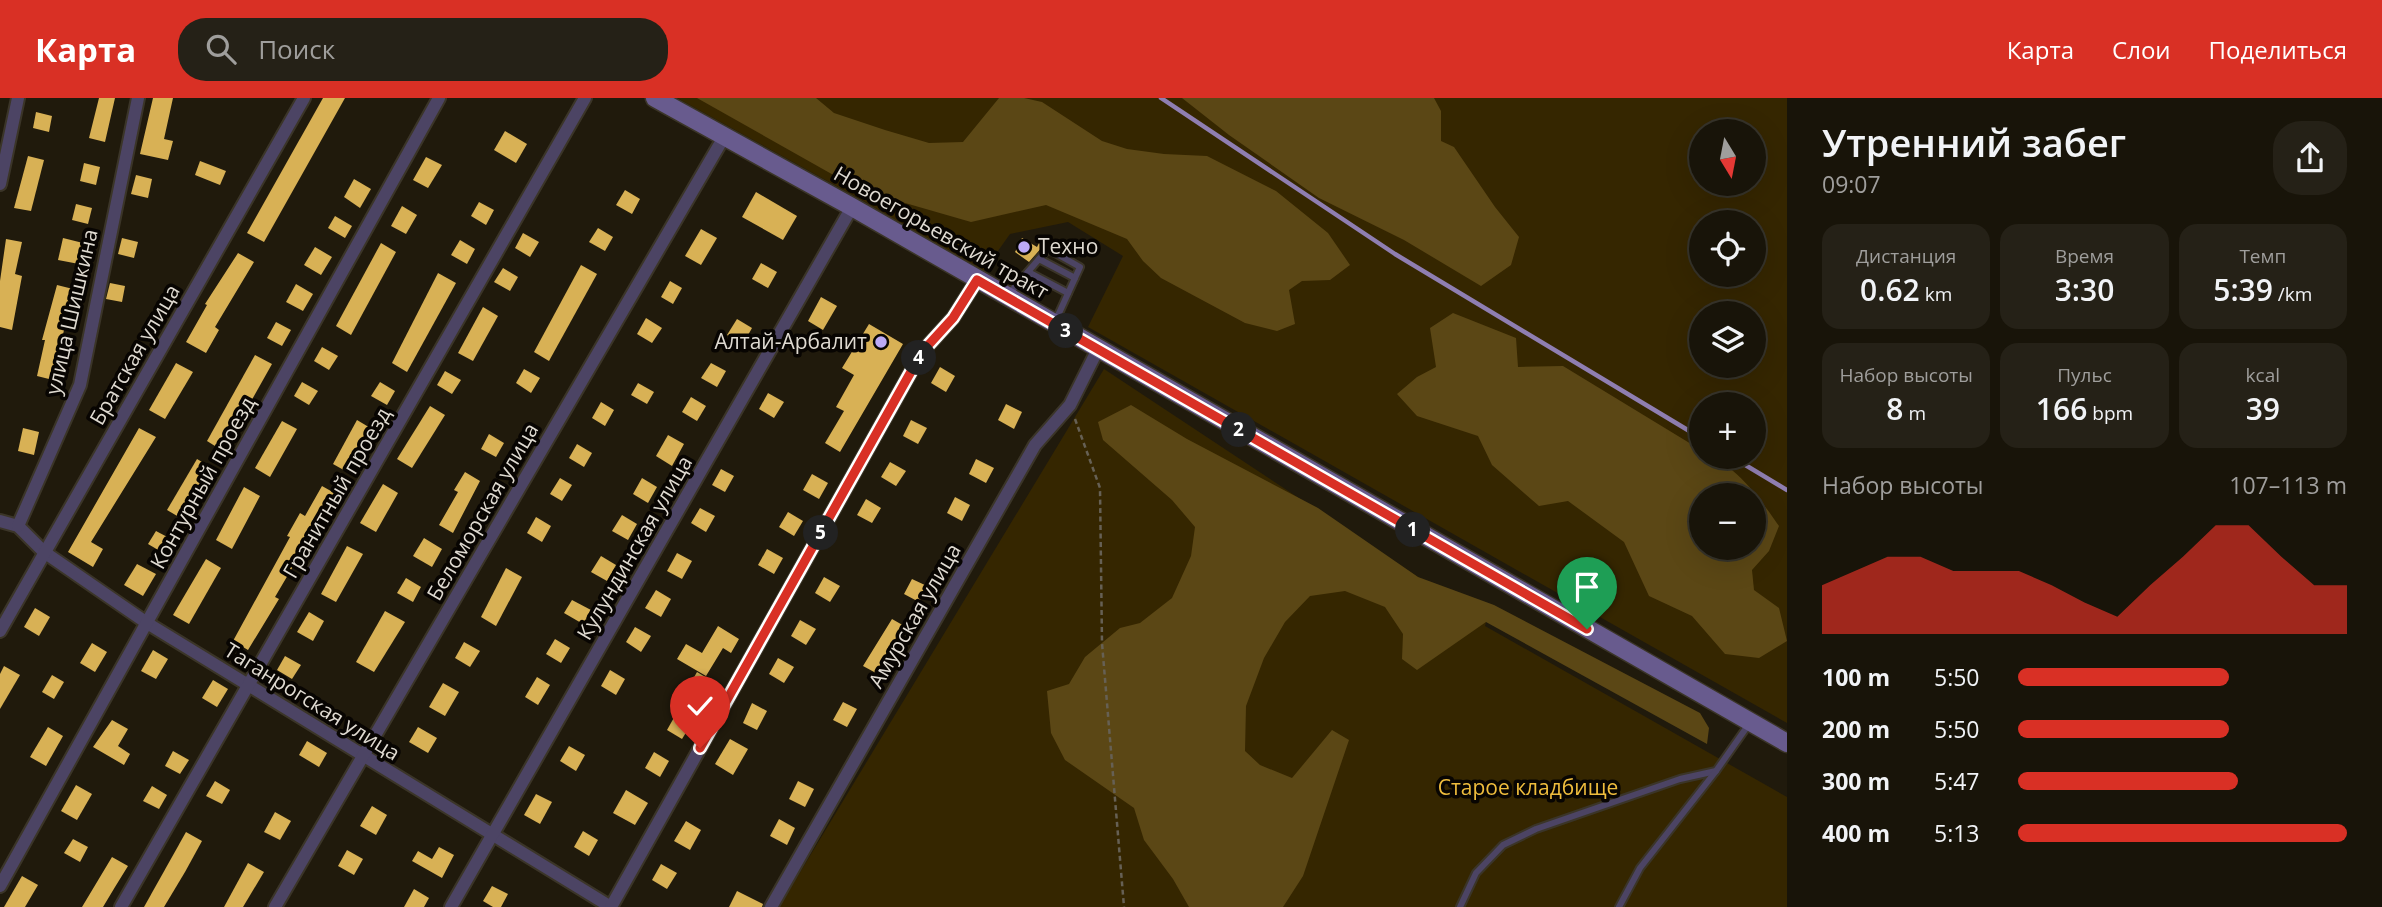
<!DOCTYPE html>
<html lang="ru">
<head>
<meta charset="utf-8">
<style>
  body { margin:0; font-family:"Open Sans",sans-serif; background:#252117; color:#f1f3f6; height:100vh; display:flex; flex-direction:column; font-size:26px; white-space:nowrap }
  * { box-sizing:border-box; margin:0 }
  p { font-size:23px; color:#9f9e9c }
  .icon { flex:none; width:38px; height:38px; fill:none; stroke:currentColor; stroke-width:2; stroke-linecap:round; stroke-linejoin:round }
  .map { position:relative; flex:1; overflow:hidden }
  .panel { display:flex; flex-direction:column; background:#181409; width:595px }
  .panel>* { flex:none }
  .needle { width:46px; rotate:170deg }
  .controls { position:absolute; left:1689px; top:21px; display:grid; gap:14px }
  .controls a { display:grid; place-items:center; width:77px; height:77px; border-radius:50%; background:#181409; box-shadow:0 7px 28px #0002,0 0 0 2px #36332a; font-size:35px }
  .pin { position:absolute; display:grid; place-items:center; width:60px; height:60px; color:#fff; margin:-72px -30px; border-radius:50% 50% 50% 0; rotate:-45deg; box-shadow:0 0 7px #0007 }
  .pin .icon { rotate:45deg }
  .km { position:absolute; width:35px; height:35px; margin:-18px; border-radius:50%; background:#222; color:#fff; font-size:19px; line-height:35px; text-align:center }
  .round { display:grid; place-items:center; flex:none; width:74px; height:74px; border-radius:28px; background:#252117 }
  .overview { display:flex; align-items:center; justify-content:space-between; height:119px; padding:0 35px }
  h1 { font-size:38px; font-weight:600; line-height:52px }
  .stats { display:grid; grid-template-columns:repeat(3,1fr); gap:10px; height:119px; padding:7px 35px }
  .stats div { display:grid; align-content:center; border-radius:18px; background:#252117; text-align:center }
  .stats b { font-size:30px; font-weight:600 }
  .stats small { font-size:19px; font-weight:400 }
  .stats p { font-size:19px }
  .chart { height:196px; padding:14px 35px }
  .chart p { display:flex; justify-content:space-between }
  .chart svg { width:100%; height:126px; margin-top:7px; fill:#d93025; opacity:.7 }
  ul { padding:0 35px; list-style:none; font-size:23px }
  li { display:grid; grid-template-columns:112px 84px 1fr; align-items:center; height:52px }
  li i { height:18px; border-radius:9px; background:#d93025 }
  header { display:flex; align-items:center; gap:42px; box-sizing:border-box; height:98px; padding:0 35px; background:#d93025; color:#fff }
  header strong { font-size:33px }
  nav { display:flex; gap:38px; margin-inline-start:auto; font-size:24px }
  .search { width:490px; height:63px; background:#252117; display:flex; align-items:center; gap:18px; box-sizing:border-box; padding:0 24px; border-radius:28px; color:#9f9e9c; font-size:26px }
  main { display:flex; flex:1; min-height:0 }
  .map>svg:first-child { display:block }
  .green { fill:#352600; fill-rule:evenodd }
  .forest { fill:#5b4715; fill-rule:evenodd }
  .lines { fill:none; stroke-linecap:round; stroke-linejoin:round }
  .stream { stroke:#8f7eb1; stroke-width:4.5 }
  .building { fill:#d8b155 }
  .service-casing { stroke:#3b3528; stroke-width:10 }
  .minor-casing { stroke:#3b3528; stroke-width:16 }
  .secondary-casing { stroke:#3b3528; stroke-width:21 }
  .path { stroke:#666054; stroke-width:2.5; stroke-dasharray:5 3.5; stroke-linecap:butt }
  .service { stroke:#4c4464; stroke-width:6 }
  .minor { stroke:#4c4464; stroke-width:12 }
  .secondary { stroke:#685b8e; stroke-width:18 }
  .route-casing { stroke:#fff; stroke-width:14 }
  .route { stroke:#d93025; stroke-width:9 }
  .poi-dot { fill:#bcaaf5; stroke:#080502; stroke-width:2.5 }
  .labels { text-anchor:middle; stroke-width:7; stroke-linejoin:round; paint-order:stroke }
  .street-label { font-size:21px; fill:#dfdad1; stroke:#080502 }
  .poi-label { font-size:21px; fill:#dfdad1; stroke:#080502; text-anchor:start }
  .park-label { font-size:21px; fill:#efbd3d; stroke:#080502 }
</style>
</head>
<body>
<header>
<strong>Карта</strong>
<div class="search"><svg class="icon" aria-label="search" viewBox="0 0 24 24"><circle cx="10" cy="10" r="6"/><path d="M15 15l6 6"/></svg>Поиск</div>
<nav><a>Карта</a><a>Слои</a><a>Поделиться</a></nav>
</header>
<main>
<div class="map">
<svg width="1787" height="809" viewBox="0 0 1787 809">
  <rect width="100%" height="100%" fill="#201a0c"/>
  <g class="green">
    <path d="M677 0H1787V625L1088 229 1123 158 1068 124 1010 136 983 174 858 100ZM1701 33H1754V86H1701ZM1701 124H1754V177H1701ZM1701 215H1754V268H1701ZM1701 306H1754V359H1701ZM1701 397H1754V450H1701Z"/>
    <polygon points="1104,271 1486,524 1485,528 1787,699 1787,809 779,809"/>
  </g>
  <g class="forest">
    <polygon points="697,0 816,0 834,15 885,32 929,45 963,44 999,0 1024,0 1042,4 1102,43 1127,51 1164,56 1207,58 1276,93 1328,135 1350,167 1330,182 1302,183 1289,192 1295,226 1277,233 1245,225 1161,180 1143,163 1127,141 1046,107 971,124 860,92"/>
    <polygon points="1182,0 1434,0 1441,13 1441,43 1454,49 1495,109 1519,139 1511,167 1481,188 1404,142 1319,100 1229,37"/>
    <path d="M1453 215 1516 240 1518 269 1563 268 1701 352V359C1732 359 1762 404 1779 428L1769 453 1752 472 1754 492 1779 510 1787 543 1759 560 1725 556 1692 518 1649 498 1624 444 1568 403 1539 408 1492 367 1478 338 1417 318 1397 296 1417 279 1436 269 1430 230ZM1701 397H1754V450H1701Z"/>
    <polygon points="1131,307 1187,341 1318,410 1418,479 1494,507 1700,615 1709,630 1707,646 1486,524 1417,572 1402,561 1403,536 1385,509 1345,493 1310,498 1285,524 1264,560 1246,608 1245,653 1260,667 1292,680 1332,632 1349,642 1303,778 1283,809 1189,809 1173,781 1144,742 1134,710 1065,662 1051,635 1047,593 1069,586 1085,559 1120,530 1140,525 1172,500 1191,458 1195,429 1172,402 1103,342 1098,324"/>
  </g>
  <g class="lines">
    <g class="stream">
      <polyline points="1161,0 1395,156 1701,340"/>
      <polyline points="1732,359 1787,392"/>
    </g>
  </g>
  <g class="building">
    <polygon points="99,0 115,0 105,44 89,40"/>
    <polygon points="153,0 173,0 164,41 173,43 168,62 140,56"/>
    <polygon points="323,0 345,0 264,144 247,135"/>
    <polygon points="36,14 52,18 49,34 33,30"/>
    <polygon points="505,33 527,46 516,65 494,52"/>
    <polygon points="28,58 44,62 31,113 14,110"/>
    <polygon points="426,59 442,67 428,90 413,82"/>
    <polygon points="200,63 226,73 220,87 195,77"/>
    <polygon points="84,65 100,69 96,87 80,83"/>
    <polygon points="136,77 152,81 148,100 131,96"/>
    <polygon points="354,81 371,91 360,110 344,99"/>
    <polygon points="625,92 640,101 632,116 616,107"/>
    <polygon points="756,94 797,118 783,142 742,119"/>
    <polygon points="479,104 494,112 486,127 471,118"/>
    <polygon points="76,106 92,110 88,126 72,122"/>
    <polygon points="402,108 417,117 406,136 391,128"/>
    <polygon points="335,118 352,128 345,140 328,130"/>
    <polygon points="598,130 613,139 605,153 589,144"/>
    <polygon points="701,131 717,140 701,167 685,158"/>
    <polygon points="523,135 539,144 530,159 515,150"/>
    <polygon points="63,140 83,145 79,166 58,162"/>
    <polygon points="122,140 138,144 134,160 118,156"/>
    <polygon points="1022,140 1037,149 1039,145 1043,148 1029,164 1015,154"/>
    <polygon points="6,141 22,144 15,176 22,178 12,232 0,229 0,183"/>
    <polygon points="460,142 475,151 467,166 451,157"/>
    <polygon points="381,145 396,154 351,237 336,228"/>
    <polygon points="315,149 332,159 321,177 304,167"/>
    <polygon points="238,155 254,164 215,229 219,232 206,255 186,244 207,207 205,206"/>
    <polygon points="761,165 777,174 768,190 752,181"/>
    <polygon points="581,167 597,176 549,263 534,254"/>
    <polygon points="503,170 518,179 510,193 494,184"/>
    <polygon points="438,175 456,185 407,274 392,265"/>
    <polygon points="670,183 682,190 673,206 661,199"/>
    <polygon points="110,185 125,188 122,204 106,201"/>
    <polygon points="296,186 313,196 303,213 286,204"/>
    <polygon points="57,187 73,191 53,282 37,278 45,242 42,242"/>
    <polygon points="821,199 837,208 823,232 808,223"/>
    <polygon points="483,209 498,218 473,263 458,255"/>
    <polygon points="646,220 662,230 652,245 637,236"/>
    <polygon points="737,221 752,230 743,246 727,237"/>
    <polygon points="276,224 291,232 282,248 267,240"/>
    <polygon points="869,226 903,246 840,354 825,345 844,313 836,309 854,277 842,270"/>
    <polygon points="322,249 338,258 329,272 314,263"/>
    <polygon points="255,257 272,266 223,353 207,343"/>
    <polygon points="176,265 193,274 165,321 149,312"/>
    <polygon points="711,265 726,273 717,289 701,280"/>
    <polygon points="940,269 955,278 946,294 931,285"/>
    <polygon points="524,271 540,280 531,295 516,285"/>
    <polygon points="445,273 461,282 452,296 437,287"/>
    <polygon points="302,284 318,293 309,307 294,298"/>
    <polygon points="380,284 395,293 387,307 371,298"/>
    <polygon points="638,285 654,294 647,306 631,297"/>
    <polygon points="768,295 784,304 774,320 759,311"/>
    <polygon points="691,299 706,308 697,323 682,314"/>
    <polygon points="601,304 614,312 605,328 592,320"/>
    <polygon points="1006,306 1022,314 1014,331 998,322"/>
    <polygon points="430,308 445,317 412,370 397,361"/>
    <polygon points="357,322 372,331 349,375 333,366"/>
    <polygon points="911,322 927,330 918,346 903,338"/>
    <polygon points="282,323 297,331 270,379 255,370"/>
    <polygon points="23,330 39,334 34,357 18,353"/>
    <polygon points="139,330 156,339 91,444 103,451 93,469 68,454"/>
    <polygon points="489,336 504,345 496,359 481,351"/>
    <polygon points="668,337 684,346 672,368 656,358"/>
    <polygon points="577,346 592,355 584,369 569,360"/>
    <polygon points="197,361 214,371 184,422 167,412"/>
    <polygon points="976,361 994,370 986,385 969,376"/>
    <polygon points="890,364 906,373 896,388 881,379"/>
    <polygon points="721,371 734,378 725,394 712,387"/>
    <polygon points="465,374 480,383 453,435 439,427 458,394 454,392"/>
    <polygon points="812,376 828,385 819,401 803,392"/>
    <polygon points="560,380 572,387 562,403 550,396"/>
    <polygon points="642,380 657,389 648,405 633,396"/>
    <polygon points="383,386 398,395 376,434 360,425"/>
    <polygon points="322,388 338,397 307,449 305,448 275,499 279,501 248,552 233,543 290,439 287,438 300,415 305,418"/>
    <polygon points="244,389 260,398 232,451 216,442"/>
    <polygon points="955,399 970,407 962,423 947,415"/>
    <polygon points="866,401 881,410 872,425 857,417"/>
    <polygon points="700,410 715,418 706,434 691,425"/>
    <polygon points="788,414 803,423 794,438 779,429"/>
    <polygon points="622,417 637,426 628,442 612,433"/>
    <polygon points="536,419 551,428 542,444 527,435"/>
    <polygon points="156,433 173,442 165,456 148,446"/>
    <polygon points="424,440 442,451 432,469 413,458"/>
    <polygon points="347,448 363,456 336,504 321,496"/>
    <polygon points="767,451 783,460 774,476 758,467"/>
    <polygon points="677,455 692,463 682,481 667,473"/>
    <polygon points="601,458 616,467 607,483 591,474"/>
    <polygon points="206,461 221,470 189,526 173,517"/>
    <polygon points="137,466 156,476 143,498 124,487"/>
    <polygon points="506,470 522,479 496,528 481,519"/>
    <polygon points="824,479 840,488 830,504 815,495"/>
    <polygon points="406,480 421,489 413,504 397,495"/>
    <polygon points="912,481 927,488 919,504 904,496"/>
    <polygon points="656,492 671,501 661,519 645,510"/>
    <polygon points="572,502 591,512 583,526 564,515"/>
    <polygon points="35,510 50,519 39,538 24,529"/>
    <polygon points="385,513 405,524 374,574 356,564"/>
    <polygon points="309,514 324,523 313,543 297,534"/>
    <polygon points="892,521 906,529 896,547 892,544 876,575 863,568"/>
    <polygon points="800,522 816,531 806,547 791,538"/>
    <polygon points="718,528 739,541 731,555 723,550 706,578 677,561 686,546 702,555"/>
    <polygon points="635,529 651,538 641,554 626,544"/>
    <polygon points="555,541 570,550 561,565 546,556"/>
    <polygon points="464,544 480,553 470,569 455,560"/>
    <polygon points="92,545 107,554 95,574 80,565"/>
    <polygon points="153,552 168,561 156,581 141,573"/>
    <polygon points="285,558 301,567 292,581 277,572"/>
    <polygon points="778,560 794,569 784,585 769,576"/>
    <polygon points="4,568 20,577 0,611 0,576"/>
    <polygon points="610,572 625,581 616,597 601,588"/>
    <polygon points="697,574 712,583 703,599 688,590"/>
    <polygon points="52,577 64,584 54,601 42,594"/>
    <polygon points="537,579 550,587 538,607 525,599"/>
    <polygon points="213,582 228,591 217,609 202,600"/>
    <polygon points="443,585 459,594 445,618 429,609"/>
    <polygon points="843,604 857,611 847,629 833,622"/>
    <polygon points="752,605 767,613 757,632 743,625"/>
    <polygon points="676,616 692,625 682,641 667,632"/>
    <polygon points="112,622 128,631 118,648 130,656 124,667 93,649"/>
    <polygon points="48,629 63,638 46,668 30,659"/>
    <polygon points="418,629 437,640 428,655 409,644"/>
    <polygon points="730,641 748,651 733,677 715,666"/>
    <polygon points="307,643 327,655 319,669 299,657"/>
    <polygon points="569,648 585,657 576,673 560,663"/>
    <polygon points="173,653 189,662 180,676 165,668"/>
    <polygon points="654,654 669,663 660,679 645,670"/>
    <polygon points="215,683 230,692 222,706 206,698"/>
    <polygon points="798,683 814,691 805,709 789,701"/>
    <polygon points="76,687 92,696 77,722 61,713"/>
    <polygon points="152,688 167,697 159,711 143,703"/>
    <polygon points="626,692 648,705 635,727 613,715"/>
    <polygon points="536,696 552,704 540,726 524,717"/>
    <polygon points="372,708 387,717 376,737 360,728"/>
    <polygon points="275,714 291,723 280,742 264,734"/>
    <polygon points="779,721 795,730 787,747 770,738"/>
    <polygon points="686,723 701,732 690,752 674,743"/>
    <polygon points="583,733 598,742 589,758 574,749"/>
    <polygon points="186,734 202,743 185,774 164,809 144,809"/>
    <polygon points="73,741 88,749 80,764 64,755"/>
    <polygon points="439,749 454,757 442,780 412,763 418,753 432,761"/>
    <polygon points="347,752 363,761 354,777 338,768"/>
    <polygon points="112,759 128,768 115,789 103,809 82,809"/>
    <polygon points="248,765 264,774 243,809 224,809"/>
    <polygon points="661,766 677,775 667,791 652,782"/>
    <polygon points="22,778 38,787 25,809 4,809"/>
    <polygon points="492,788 508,796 501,809 493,809 483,803"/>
    <polygon points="414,791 429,800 424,809 404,809"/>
    <polygon points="737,793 763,806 762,809 729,809"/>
  </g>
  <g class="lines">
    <defs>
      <g id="service">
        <polyline points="1039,161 1048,151 1080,169 1075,180"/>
        <polyline points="1028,174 1068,195"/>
        <polyline points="1008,197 1039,161 1075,180 1055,224"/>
        <polyline points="1460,809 1476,775 1503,747 1536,731 1680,681 1716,673 1749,626"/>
        <polyline points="1619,809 1640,770 1716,673"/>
      </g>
      <g id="minor">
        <polyline points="0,86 18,0"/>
        <polyline points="0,423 18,428 44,454 147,525 611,809"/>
        <polyline points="18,428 80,287 138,0"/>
        <polyline points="0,533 304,0"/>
        <polyline points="0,788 439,0"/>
        <polyline points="121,809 585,0"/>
        <polyline points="275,809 724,39"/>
        <polyline points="451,809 852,109"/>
        <polyline points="611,809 922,254 953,220 977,182"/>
        <polyline points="771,809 1035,347 1070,307 1098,251"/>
      </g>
      <polyline id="secondary" points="655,0 852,109 1787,645"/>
    </defs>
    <use href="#service" class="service-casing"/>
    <use href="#minor" class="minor-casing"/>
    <use href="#secondary" class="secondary-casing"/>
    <polyline class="path" points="1075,321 1100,390 1102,545 1124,809"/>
    <use href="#service" class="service"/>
    <use href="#minor" class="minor"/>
    <use href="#secondary" class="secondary"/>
  </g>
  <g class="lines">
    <defs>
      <polyline id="route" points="700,650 922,254 953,220 977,182 1587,531"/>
    </defs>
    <use href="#route" class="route-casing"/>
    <use href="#route" class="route"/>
  </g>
  <g class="poi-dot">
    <circle cx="1024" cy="149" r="7"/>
    <circle cx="881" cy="244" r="7"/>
  </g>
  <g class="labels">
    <g class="street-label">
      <text transform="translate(941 135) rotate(30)" y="7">Новоегорьевский тракт</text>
      <text transform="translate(72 214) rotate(-77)" y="7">улица Шишкина</text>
      <text transform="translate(135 257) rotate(-60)" y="7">Братская улица</text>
      <text transform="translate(203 385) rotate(-61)" y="7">Контурный проезд</text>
      <text transform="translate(337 395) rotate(-60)" y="7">Гранитный проезд</text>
      <text transform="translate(483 414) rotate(-60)" y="7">Беломорская улица</text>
      <text transform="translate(635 450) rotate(-60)" y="7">Кулундинская улица</text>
      <text transform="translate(915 518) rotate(-60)" y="7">Амурская улица</text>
      <text transform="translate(312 604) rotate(32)" y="7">Таганрогская улица</text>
    </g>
    <g class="poi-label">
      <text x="1038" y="156">Техно</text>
      <text x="867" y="251" text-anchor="end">Алтай-Арбалит</text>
    </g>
    <g class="park-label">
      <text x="1528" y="697">Старое кладбище</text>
    </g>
  </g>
</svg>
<div class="controls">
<a><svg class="needle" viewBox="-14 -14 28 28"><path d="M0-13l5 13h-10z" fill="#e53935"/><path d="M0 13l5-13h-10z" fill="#9f9e9c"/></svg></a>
<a><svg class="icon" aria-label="locate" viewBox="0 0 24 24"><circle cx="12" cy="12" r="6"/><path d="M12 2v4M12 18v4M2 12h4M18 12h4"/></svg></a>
<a><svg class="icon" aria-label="layers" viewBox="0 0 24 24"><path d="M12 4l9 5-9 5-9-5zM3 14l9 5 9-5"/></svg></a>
<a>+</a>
<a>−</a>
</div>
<div class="pin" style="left:1587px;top:531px;background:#1e9e55"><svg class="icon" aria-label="arrive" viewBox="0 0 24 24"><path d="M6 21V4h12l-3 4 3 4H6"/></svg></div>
<div class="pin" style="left:700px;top:650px;background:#d93025"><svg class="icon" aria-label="check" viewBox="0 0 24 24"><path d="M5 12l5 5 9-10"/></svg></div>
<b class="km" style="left:1413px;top:432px">1</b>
<b class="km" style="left:1239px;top:332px">2</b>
<b class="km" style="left:1066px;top:233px">3</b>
<b class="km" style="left:919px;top:260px">4</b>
<b class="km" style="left:821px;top:435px">5</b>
</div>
<section class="panel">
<div class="overview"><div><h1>Утренний забег</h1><p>09:07</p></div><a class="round"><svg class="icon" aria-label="share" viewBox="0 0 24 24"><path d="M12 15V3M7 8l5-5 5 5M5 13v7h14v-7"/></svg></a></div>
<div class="stats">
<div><p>Дистанция</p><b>0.62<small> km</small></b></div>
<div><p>Время</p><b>3:30</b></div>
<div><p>Темп</p><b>5:39<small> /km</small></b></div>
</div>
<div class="stats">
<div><p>Набор высоты</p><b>8<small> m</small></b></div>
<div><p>Пульс</p><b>166<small> bpm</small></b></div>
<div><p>kcal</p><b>39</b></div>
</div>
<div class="chart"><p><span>Набор высоты</span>107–113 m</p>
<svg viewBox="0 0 160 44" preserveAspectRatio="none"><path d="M0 44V27L10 22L20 17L30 17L40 22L50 22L60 22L70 27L80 33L90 38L100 27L110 17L120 6L130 6L140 17L150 27L160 27V44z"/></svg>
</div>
<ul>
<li><b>100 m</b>5:50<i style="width:64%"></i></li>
<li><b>200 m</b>5:50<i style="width:64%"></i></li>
<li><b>300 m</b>5:47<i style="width:67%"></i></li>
<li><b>400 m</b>5:13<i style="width:100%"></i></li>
</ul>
</section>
</main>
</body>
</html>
